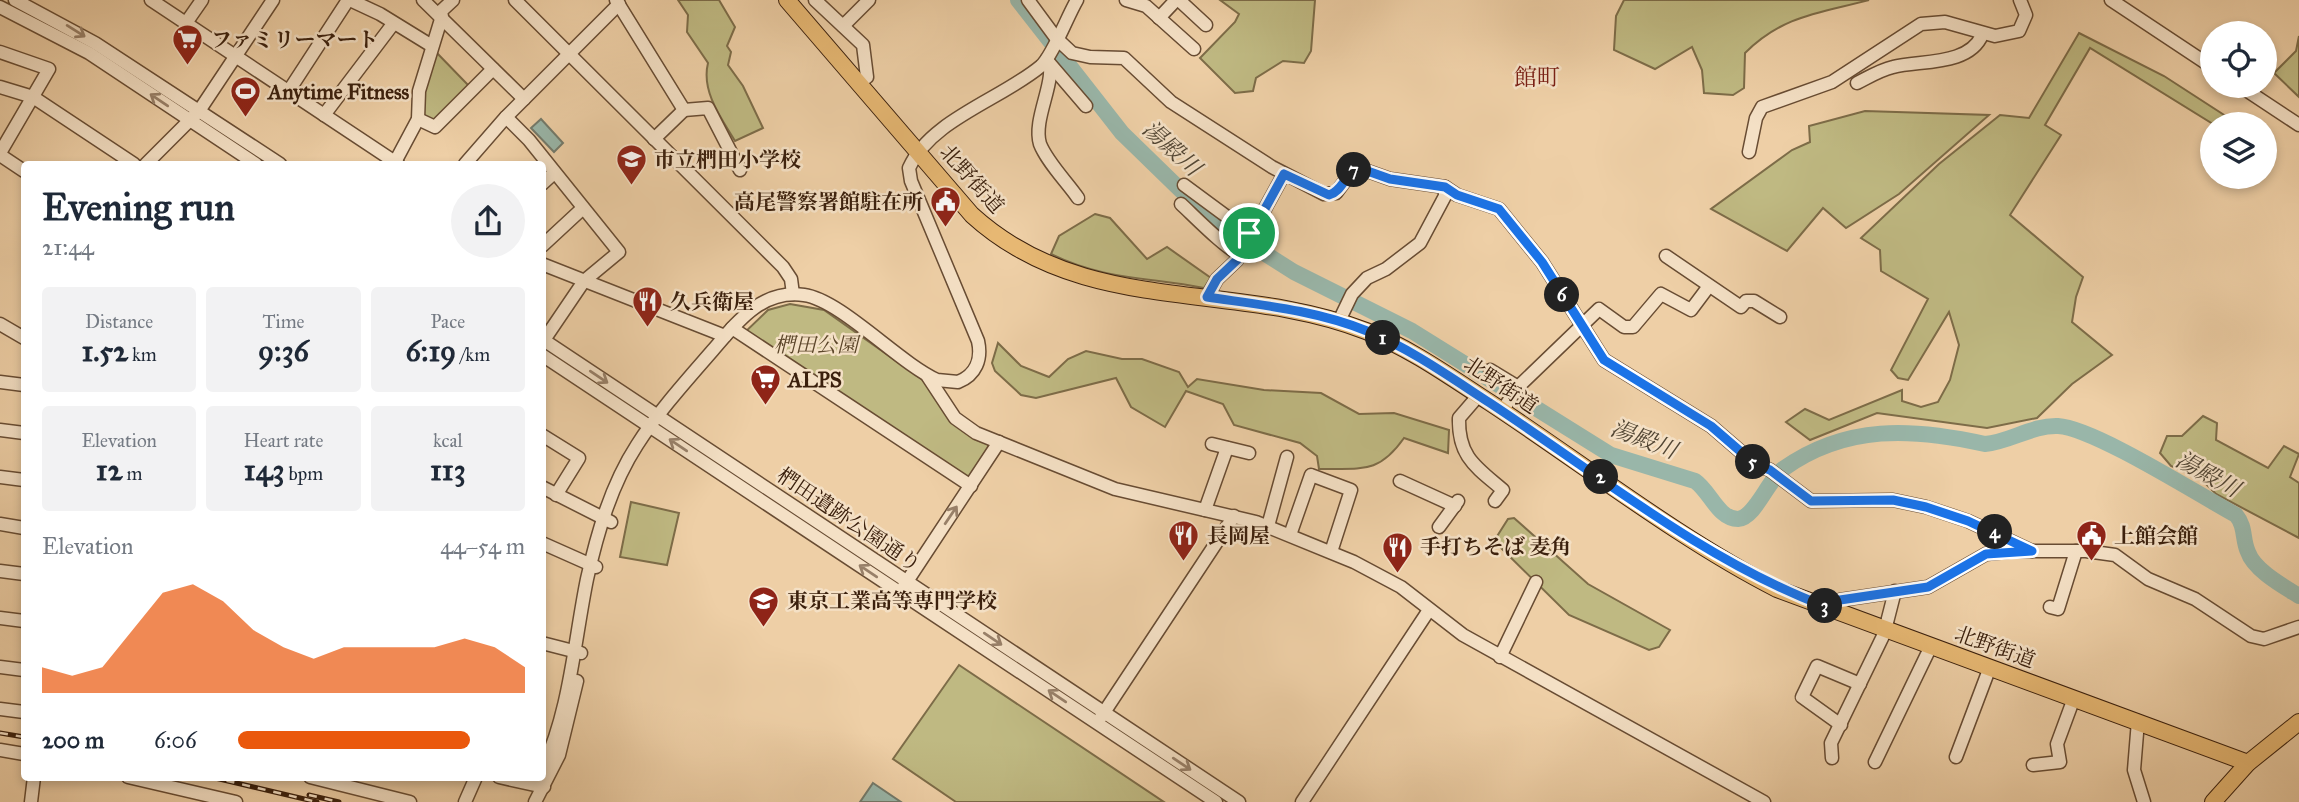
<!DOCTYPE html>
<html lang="en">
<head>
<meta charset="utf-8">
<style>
  body { margin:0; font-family:"IM FELL Great Primer","Noto Serif JP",serif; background:#f2f2f3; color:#1f2937; height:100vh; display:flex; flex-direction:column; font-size:26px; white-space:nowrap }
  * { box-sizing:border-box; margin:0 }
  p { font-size:23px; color:#747a83 }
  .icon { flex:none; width:38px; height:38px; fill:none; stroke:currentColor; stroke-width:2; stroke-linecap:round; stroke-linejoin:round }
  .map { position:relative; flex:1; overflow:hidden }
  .side { position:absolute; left:21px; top:161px; width:525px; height:620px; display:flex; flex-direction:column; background:#fff; border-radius:7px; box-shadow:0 4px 10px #0003 }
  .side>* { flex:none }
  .controls { position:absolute; left:2200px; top:21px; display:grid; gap:14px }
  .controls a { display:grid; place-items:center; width:77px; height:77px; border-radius:50%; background:#fff; box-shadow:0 4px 10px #0003; font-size:35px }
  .pin { position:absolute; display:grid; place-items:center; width:60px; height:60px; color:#fff; margin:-30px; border:4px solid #fff; border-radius:50%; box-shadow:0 2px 7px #0007 }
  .km { position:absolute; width:35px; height:35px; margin:-18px; border-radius:50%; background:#222; color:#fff; font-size:19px; line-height:35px; text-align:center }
  .round { display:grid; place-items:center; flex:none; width:74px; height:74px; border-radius:37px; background:#f2f2f3 }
  .headline { display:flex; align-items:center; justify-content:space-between; height:119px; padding:0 21px }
  h1 { font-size:38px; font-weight:800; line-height:52px }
  .stats { display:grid; grid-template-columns:repeat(3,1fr); gap:10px; height:119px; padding:7px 21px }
  .stats div { display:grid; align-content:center; border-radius:7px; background:#f2f2f3; text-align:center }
  .stats b { font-size:30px; font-weight:800 }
  .stats small { font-size:19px; font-weight:400 }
  .stats p { font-size:19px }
  .chart { height:196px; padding:14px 21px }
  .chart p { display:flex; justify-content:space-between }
  .chart svg { width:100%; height:126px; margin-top:7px; fill:#ea580c; opacity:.7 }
  ul { padding:0 21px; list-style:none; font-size:23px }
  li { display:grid; grid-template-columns:112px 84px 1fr; align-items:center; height:52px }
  li i { height:18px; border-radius:9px; background:#ea580c }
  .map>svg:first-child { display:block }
  .green { fill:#bfb982; stroke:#7d6c48; stroke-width:2 }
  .water { fill:#99b6a9; stroke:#737a6b; stroke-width:2 }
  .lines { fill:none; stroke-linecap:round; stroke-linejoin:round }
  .river { stroke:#99b6a9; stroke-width:16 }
  .minor-casing { stroke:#684c33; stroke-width:15 }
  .major-casing { stroke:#3b200d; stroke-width:18 }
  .minor { stroke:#f4e0c5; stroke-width:12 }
  .major { stroke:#e7b873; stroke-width:16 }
  .rail-casing { stroke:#3b200d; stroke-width:5 }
  .rail { stroke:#f4e0c5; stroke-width:2.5; stroke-dasharray:8; stroke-linecap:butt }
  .oneway { stroke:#988069 }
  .route-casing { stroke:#fff; stroke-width:14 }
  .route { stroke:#1a73e8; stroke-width:9 }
  .labels { text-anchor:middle; stroke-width:5; stroke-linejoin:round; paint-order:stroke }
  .poi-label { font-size:21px; font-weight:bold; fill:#3b200d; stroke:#f4e0c5; text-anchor:start }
  .street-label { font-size:21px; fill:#3b200d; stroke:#f4e0c5 }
  .park-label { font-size:21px; font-style:italic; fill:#5c462a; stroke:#f4e0c5 }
  .neighbourhood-label { font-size:23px; fill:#7a1f14; stroke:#f4e0c5 }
  .water-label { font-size:23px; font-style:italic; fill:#524634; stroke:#f4e0c5 }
</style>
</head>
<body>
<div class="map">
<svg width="2299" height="802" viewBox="0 0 2299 802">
  <rect width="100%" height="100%" fill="#eecfa6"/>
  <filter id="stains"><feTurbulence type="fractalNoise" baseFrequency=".00286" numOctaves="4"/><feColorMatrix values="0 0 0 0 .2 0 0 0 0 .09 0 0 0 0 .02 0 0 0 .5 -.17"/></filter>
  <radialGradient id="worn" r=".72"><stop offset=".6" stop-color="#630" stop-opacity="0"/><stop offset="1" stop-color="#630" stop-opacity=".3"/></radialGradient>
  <g class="green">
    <path d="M678 0H719L735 27 727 46 731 52 728 65 743 86 763 128 735 141C721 118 701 91 708 63L687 32 688 15Z"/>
    <polygon points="1220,0 1315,0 1311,51 1304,63 1283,61 1256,78 1253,91 1235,93 1200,58 1235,22 1239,14"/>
    <path d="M1624 0H1869C1820 13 1783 15 1745 53L1744 88 1733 95 1704 93 1702 70 1692 47 1655 69 1614 50 1616 16Z"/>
    <polygon points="2079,33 2164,76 2238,124 2213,124 2090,48 2045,125 2061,135 2010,215 2083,277 2076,297 2072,322 2112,355 2072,384 2037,418 1987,428 1877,413 1810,440 1786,422 1805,409 1829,420 1902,390 1902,401 1921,407 1938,402 1950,380 1959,345 1949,312 1908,380 1898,378 1891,370 1928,299 1881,271 1880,250 1861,238 1939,164 2000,115 2029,118"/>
    <polygon points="2299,36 2299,97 2274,73 2296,51"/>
    <polygon points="435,51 470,87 435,122 423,118 422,96"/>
    <polygon points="1865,111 1989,115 1899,194 1846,228 1823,208 1787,251 1711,209 1792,150 1810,142 1809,126"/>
    <path d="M1095 214 1110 218 1147 259 1167 247 1211 278 1204 288C1147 277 1104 280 1051 254L1059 236Z"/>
    <polygon points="790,304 824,310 923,380 951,421 988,444 989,451 967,484 742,335 768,310"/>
    <path d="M998 343 1021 366 1049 377 1068 359 1086 351 1122 359H1142L1179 372 1188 387 1197 379 1264 390 1321 393 1359 414 1394 413 1449 430 1448 453 1404 438C1378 475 1361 468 1319 469L1317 456 1300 443 1234 425 1223 404 1186 391 1165 427 1131 407 1116 378 1036 398 1021 395 995 371 992 363Z"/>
    <polygon points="2203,416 2217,423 2216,440 2268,468 2284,446 2299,454 2290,477 2299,483 2299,538 2216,494 2201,479 2171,466 2160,453 2167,436 2182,436"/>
    <polygon points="631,502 679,513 667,565 620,557"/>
    <polygon points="1514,518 1588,584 1670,630 1659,647 1649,650 1569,615 1494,541 1508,519"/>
    <polygon points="959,665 1164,802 956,802 893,759"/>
  </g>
  <g class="water">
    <polygon points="541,119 563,143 554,152 531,128"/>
    <polygon points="873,783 901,802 860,802"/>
  </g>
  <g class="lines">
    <path class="river" d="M1018 0 1122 133 1195 204 1226 229 1294 272 1412 331 1611 455 1695 481C1710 491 1718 519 1738 519 1755 518 1768 480 1783 469 1846 424 1913 428 1985 444 2010 442 2032 425 2058 426 2094 428 2199 495 2236 515 2246 527 2242 539 2248 552 2254 570 2283 586 2299 596"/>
    <defs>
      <g id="minor">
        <polyline points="15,0 95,43 280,164"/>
        <polyline points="151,0 398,164"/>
        <polyline points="350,0 380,14 432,46"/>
        <polyline points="423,0 524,99"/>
        <polyline points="515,0 783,267 791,279 793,294"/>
        <polyline points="616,0 684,110 708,108 740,170"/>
        <polyline points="815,0 863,45 867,77 860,82"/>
        <polyline points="1028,0 1056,38 1072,53 1090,57 1124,58 1171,102 1272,167 1324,194 1336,193 1353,170 1359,168 1390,179 1445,187 1457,195 1499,209 1542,262 1604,360 1711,426 1755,464 1770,470 1811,501 1893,500 1926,507 1968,521 2032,551"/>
        <polyline points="1126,0 1146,6 1194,49"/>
        <polyline points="1179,0 1206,25"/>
        <polyline points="2111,0 2212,67"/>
        <polyline points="0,7 89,53 256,164"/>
        <polyline points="439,13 453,0"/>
        <polyline points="1159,18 1176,0"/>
        <polyline points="186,23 202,0"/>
        <polyline points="843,26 869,0"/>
        <polyline points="0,52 49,69 0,153"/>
        <path d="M1047 59C1059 77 1032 118 1040 144 1047 162 1067 182 1078 198"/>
        <polyline points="1050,64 1086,106"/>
        <path d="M1857 83C1869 77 1880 70 1893 67 1920 60 1969 66 1982 35"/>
        <polyline points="2240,86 2299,125"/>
        <polyline points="0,87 33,97 134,164"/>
        <polyline points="288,92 348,0"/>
        <polyline points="324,115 393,24"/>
        <polyline points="506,117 529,140 619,252 584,281 544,340"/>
        <polyline points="418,119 435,127 493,69"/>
        <polyline points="654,139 684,110"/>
        <polyline points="1749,152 1756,118 1762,107 1832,82 1921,24 1945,22 1995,36 2019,31 2026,15 2020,0"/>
        <polyline points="0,155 24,171"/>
        <polyline points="146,164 199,111 273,0"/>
        <polyline points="394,164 418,119 419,91 442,16"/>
        <polyline points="465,164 506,117 619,4"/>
        <polyline points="542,184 554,173"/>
        <polyline points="1184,185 1249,233"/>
        <path d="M1181 204C1193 215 1228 251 1240 254"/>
        <polyline points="542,246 583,208"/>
        <polyline points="1666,256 1741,307 1746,301 1754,301 1780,317"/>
        <polyline points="542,264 725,336"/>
        <polyline points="1207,297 1217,279 1237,260 1284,174"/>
        <polyline points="1339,321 1352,294 1367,278 1386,269 1420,243 1445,196 1445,187"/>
        <polyline points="0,324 24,338"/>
        <polyline points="732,328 971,486"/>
        <polyline points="542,339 1239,802"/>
        <polyline points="542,355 1216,802"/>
        <polyline points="1490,370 1518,387"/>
        <polyline points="928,377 955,418 976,433 1115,489 1256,522 1354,562 1401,587 1463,635 1764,802"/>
        <polyline points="0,382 24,385"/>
        <path d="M1478 396 1459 418C1458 457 1476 467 1503 490L1495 501"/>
        <polyline points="1502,411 1518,387 1599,309 1624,327 1633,327 1661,294 1691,310 1709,286"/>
        <polyline points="0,430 24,433"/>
        <polyline points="542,435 579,458 556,495"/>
        <polyline points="1212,444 1249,453"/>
        <polyline points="0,477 24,480"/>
        <polyline points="1400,481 1455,506"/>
        <polyline points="542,487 611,522"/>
        <polyline points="1205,510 1227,448"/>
        <polyline points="0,524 24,528"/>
        <polyline points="1268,526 1287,457"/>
        <polyline points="1439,527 1458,501"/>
        <polyline points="1290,535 1311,475 1351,490 1331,552"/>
        <polyline points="542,543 596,567"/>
        <polyline points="0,571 24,574"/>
        <polyline points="904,586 999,442"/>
        <polyline points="1824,606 1840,600 1928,587 1986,554 2015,551 2086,551 2115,555 2148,579 2195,599 2251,636 2264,639 2299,627"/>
        <polyline points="2050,607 2058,609 2076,551"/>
        <polyline points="0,618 24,621"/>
        <polyline points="542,643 581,653"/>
        <polyline points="1500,657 1536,582"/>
        <polyline points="0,667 24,670"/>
        <polyline points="0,709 24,712"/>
        <polyline points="1101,717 1234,516"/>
        <polyline points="2138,721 2134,770 2144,802"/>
        <polyline points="1841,725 1802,697 1817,666 1860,684"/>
        <polyline points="0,750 24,754"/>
        <polyline points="1956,757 1990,667"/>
        <polyline points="1832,758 1831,743 1884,634 1895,591"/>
        <polyline points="1875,762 1931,646"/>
        <polyline points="2033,765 2060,762 2057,744 2074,698"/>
        <path d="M542 770C570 711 574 643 587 579 597 534 611 485 637 445 658 412 687 380 713 350 737 322 762 289 804 295 841 300 899 363 937 380L958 382C976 375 982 359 978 341L911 181 909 168C930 120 1002 99 1041 66 1053 55 1067 17 1077 0"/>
        <polyline points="128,777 236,802"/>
        <polyline points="310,777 410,802"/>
        <polyline points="499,777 544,787"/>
        <polyline points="31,802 34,777"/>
        <polyline points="465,802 476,777"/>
        <polyline points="535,802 559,755 577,681"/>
        <polyline points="1302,802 1429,610"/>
      </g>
      <g id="major">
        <path d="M787 0 972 215C1085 318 1233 279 1366 331 1410 348 1449 376 1489 402 1582 463 1679 539 1777 589L2248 763"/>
        <polyline points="2213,802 2248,763 2299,722"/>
      </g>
    </defs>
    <use href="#minor" class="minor-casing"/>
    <use href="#major" class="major-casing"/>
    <use href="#minor" class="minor"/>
    <use href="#major" class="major"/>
    <defs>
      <g id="rail">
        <polyline points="0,733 24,737"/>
        <polyline points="211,777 317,802"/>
        <polyline points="309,795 339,802"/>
      </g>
    </defs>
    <use href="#rail" class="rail-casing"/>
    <use href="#rail" class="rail"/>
  </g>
  <defs><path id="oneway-shaft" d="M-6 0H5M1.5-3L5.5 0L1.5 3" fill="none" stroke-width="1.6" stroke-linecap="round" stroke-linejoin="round" transform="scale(1.75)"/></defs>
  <g class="oneway">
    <use href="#oneway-shaft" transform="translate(76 31) rotate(32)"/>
    <use href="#oneway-shaft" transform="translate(159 100) rotate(-146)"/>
    <use href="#oneway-shaft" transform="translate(599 377) rotate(34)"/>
    <use href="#oneway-shaft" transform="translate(678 445) rotate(-146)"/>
    <use href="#oneway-shaft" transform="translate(951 515) rotate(-56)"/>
    <use href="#oneway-shaft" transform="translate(868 571) rotate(-146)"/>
    <use href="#oneway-shaft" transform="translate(993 639) rotate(34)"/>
    <use href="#oneway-shaft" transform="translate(1057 696) rotate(-146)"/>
    <use href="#oneway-shaft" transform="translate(1182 764) rotate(34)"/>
  </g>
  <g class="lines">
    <defs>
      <path id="route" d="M1359 168 1390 179 1445 187 1457 195 1499 209 1542 262 1604 360 1711 426 1755 464 1770 470 1811 501 1893 500 1926 507 1968 521 2032 551 1986 554 1928 587 1840 600 1824 606C1705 561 1596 473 1490 403 1450 377 1411 349 1367 331 1315 310 1261 305 1207 297L1217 279 1237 260 1284 174 1329 195C1343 191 1345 173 1359 168Z"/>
    </defs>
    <use href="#route" class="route-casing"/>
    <use href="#route" class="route"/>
  </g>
  <defs>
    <symbol id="supermarket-pin" viewBox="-11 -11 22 30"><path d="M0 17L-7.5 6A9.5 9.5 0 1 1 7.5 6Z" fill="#8f2418" stroke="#f4e0c5"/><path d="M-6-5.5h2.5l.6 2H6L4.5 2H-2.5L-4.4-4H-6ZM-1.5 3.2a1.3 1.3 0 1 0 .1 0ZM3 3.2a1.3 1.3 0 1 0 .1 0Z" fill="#fff"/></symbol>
    <symbol id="stadium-pin" viewBox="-11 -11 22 30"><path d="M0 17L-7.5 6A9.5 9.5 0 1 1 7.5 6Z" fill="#8f2418" stroke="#f4e0c5"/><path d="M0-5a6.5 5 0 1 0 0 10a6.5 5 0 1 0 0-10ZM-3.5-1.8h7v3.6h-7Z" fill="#fff"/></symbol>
    <symbol id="school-pin" viewBox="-11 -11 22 30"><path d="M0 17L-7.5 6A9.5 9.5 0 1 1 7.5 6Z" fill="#8f2418" stroke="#f4e0c5"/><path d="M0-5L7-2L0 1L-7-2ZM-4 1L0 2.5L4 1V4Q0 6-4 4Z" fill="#fff"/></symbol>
    <symbol id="civic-pin" viewBox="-11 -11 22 30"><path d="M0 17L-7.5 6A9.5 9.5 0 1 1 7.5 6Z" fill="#8f2418" stroke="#f4e0c5"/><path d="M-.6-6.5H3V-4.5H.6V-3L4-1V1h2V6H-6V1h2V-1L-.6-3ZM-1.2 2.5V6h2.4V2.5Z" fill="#fff"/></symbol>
    <symbol id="restaurant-pin" viewBox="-11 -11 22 30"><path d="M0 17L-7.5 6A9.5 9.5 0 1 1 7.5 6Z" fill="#8f2418" stroke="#f4e0c5"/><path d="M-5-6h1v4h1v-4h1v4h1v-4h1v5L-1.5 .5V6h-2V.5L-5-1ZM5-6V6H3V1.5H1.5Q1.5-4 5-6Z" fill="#fff"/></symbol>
  </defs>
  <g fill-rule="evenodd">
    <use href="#supermarket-pin" x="170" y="22" width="35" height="47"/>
    <use href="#stadium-pin" x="228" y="74" width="35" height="47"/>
    <use href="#school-pin" x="614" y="142" width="35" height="47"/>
    <use href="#civic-pin" x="928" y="184" width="35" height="47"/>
    <use href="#restaurant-pin" x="630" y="284" width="35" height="47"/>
    <use href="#supermarket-pin" x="748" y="362" width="35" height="47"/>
    <use href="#restaurant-pin" x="1166" y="518" width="35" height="47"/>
    <use href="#civic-pin" x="2074" y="518" width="35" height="47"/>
    <use href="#restaurant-pin" x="1380" y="530" width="35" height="47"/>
    <use href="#school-pin" x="746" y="584" width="35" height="47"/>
  </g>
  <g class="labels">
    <g class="poi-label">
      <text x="211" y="47">ファミリーマート</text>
      <text x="268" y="99">Anytime Fitness</text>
      <text x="654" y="167">市立椚田小学校</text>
      <text x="923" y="209" text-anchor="end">高尾警察署館駐在所</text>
      <text x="670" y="309">久兵衛屋</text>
      <text x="788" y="387">ALPS</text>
      <text x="1207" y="543">長岡屋</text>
      <text x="2114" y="543">上館会館</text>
      <text x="1420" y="554">手打ちそば 麦角</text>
      <text x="787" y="608">東京工業高等専門学校</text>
    </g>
    <g class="street-label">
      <text transform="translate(972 179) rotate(48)" y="7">北野街道</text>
      <text transform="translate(1501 385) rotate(34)" y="7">北野街道</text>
      <text transform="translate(849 520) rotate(34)" y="7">椚田遺跡公園通り</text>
      <text transform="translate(1995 647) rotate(20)" y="7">北野街道</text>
    </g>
    <g class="park-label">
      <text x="816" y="352">椚田公園</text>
    </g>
    <g class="neighbourhood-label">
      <text x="1537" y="85">館町</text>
    </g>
    <g class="water-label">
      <text transform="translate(1172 148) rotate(42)" y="8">湯殿川</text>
      <text transform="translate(1644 439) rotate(21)" y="8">湯殿川</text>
      <text transform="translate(2208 474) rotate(29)" y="8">湯殿川</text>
    </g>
  </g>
  <rect width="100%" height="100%" filter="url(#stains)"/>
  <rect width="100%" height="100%" fill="url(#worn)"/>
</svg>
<div class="controls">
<a><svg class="icon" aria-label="locate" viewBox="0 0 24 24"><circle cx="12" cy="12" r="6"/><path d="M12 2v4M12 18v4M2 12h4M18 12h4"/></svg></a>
<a><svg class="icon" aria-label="layers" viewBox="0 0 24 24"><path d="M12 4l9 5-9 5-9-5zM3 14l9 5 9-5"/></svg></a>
</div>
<div class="pin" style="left:1249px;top:233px;background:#1e9e55"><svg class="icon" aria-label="arrive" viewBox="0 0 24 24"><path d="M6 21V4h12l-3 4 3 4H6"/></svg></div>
<b class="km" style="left:1383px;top:338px">1</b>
<b class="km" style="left:1601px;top:477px">2</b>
<b class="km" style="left:1825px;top:606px">3</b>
<b class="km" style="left:1995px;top:532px">4</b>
<b class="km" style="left:1753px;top:462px">5</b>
<b class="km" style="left:1562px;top:295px">6</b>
<b class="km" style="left:1354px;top:170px">7</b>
<section class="side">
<div class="headline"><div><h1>Evening run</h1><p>21:44</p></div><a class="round"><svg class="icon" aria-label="share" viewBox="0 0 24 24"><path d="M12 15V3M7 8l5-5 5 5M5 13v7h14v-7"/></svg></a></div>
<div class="stats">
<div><p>Distance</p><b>1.52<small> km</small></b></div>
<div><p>Time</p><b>9:36</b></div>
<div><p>Pace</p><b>6:19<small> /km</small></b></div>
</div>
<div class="stats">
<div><p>Elevation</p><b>12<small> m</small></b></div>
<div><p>Heart rate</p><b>143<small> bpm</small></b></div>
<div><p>kcal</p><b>113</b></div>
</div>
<div class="chart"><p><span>Elevation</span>44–54 m</p>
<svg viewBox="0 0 160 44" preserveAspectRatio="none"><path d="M0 44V35L10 38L20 35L30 22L40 9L50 6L60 12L70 22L80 28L90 32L100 28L110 28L120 28L130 28L140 25L150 28L160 35V44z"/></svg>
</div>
<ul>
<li><b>200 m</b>6:06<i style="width:81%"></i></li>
</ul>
</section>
</div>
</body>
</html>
